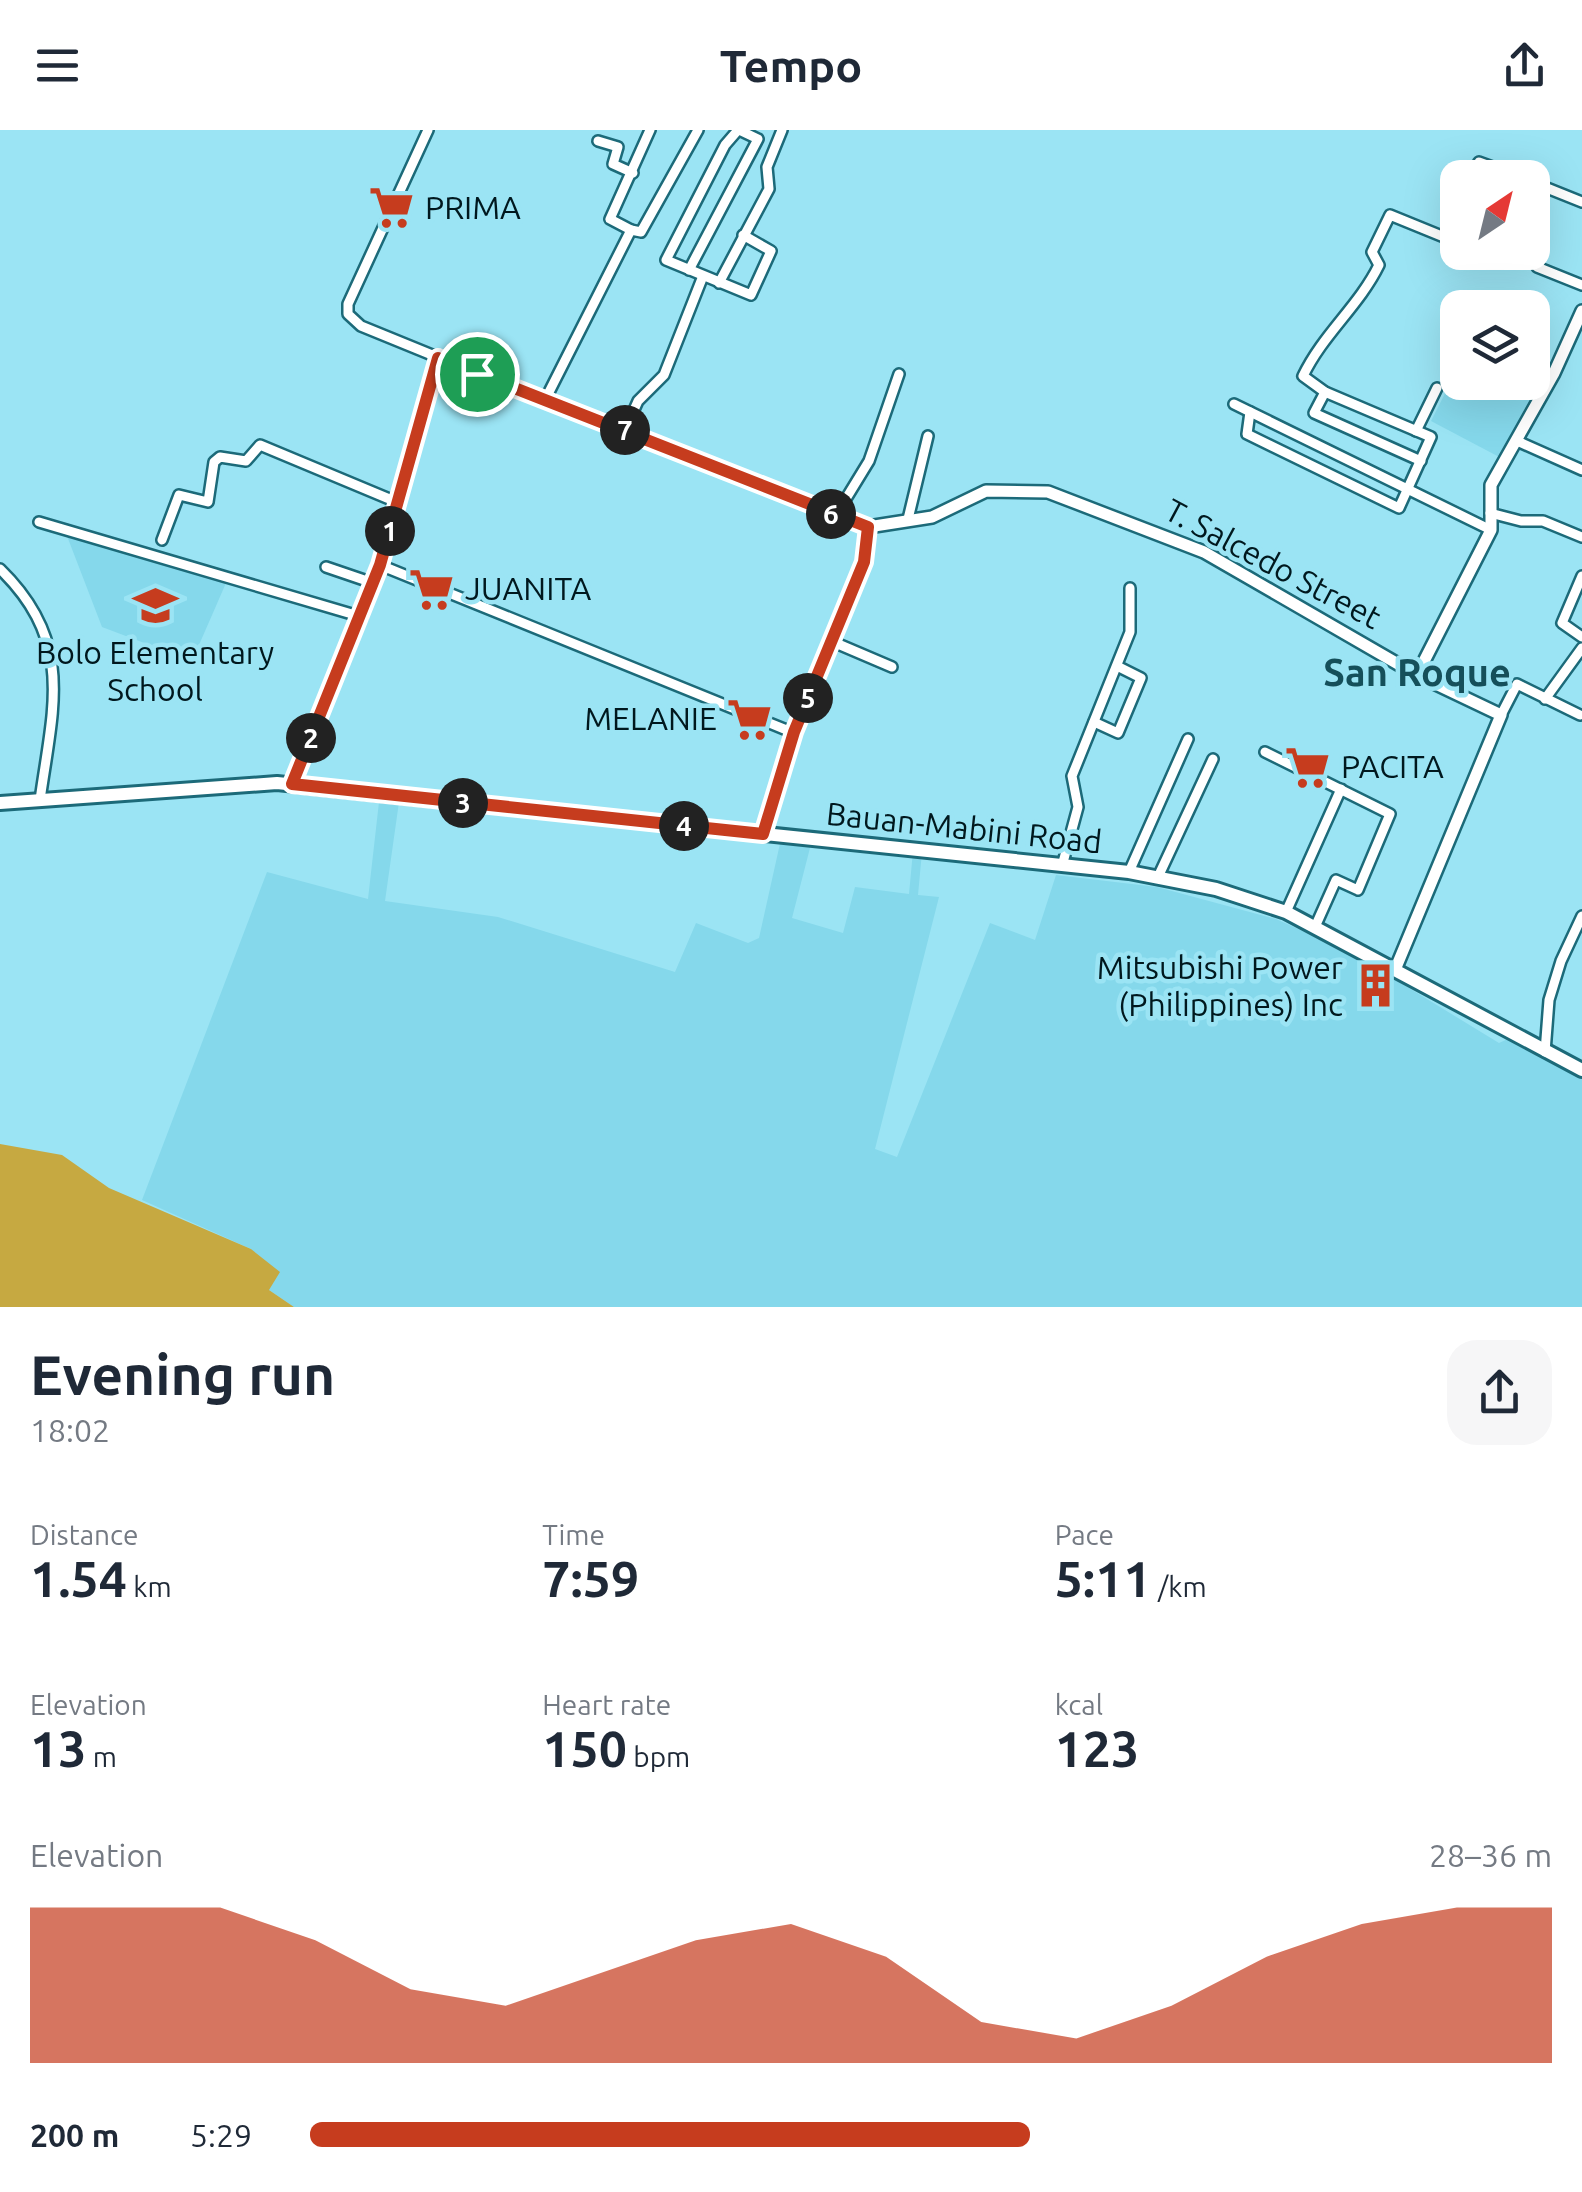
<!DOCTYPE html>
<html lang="en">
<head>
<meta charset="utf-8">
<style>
  body { margin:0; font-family:Ubuntu,sans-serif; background:#f6f6f7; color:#1f2937; height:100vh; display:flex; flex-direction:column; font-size:38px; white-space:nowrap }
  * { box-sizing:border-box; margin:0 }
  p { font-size:32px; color:#747a83 }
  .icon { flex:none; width:55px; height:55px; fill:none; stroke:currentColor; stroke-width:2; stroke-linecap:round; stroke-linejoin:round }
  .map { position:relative; height:1177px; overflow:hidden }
  .side { display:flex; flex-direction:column; background:#fff; flex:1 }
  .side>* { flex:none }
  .needle { width:65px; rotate:35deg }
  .tools { position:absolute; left:1440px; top:30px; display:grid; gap:20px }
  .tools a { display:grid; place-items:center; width:110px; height:110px; border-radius:20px; background:#fff; box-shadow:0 10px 40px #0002; font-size:50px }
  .pin { position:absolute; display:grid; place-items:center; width:85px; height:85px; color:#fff; margin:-42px; border:5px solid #fff; border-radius:50%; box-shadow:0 2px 10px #0007 }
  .km { position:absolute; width:50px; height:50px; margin:-25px; border-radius:50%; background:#222; color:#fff; font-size:28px; line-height:50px; text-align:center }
  .round { display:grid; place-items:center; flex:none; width:105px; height:105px; border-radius:30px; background:#f6f6f7 }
  .head { display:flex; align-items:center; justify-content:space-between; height:170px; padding:0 30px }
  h1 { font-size:55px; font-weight:700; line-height:75px }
  .figures { display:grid; grid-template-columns:repeat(3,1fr); gap:15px; height:170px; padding:10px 30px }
  .figures div { display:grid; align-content:center }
  .figures b { font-size:50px; font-weight:700 }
  .figures small { font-size:28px; font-weight:400 }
  .figures p { font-size:28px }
  .chart { height:280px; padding:20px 30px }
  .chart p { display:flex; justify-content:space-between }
  .chart svg { width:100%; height:180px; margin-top:10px; fill:#c63c1e; opacity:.7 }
  ul { padding:0 30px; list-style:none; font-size:32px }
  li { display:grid; grid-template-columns:160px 120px 1fr; align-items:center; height:75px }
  li i { height:25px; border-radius:12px; background:#c63c1e }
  header { display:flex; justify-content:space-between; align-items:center; height:130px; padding:0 30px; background:#fff; font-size:45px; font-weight:700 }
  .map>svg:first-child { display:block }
  .built { fill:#85d8eb }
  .water { fill:#c6a941 }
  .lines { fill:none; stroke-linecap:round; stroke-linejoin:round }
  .minor-casing { stroke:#1c6a79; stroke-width:14 }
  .tertiary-casing { stroke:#1c6a79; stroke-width:16 }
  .secondary-casing { stroke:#1c6a79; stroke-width:18 }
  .minor { stroke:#fff; stroke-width:9 }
  .tertiary { stroke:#fff; stroke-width:11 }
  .secondary { stroke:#fff; stroke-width:12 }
  .route-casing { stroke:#fff; stroke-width:20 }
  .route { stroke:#c63c1e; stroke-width:12 }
  .labels { text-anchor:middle; stroke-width:9; stroke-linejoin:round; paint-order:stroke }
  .poi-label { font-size:32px; fill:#00181e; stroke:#9be4f4; text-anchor:start }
  .street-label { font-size:32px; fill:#00181e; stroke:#9be4f4 }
  .quarter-label { font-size:38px; font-weight:bold; fill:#154f5a; stroke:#9be4f4 }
</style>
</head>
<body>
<header><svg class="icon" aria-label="menu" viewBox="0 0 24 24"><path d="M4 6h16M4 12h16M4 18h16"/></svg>Tempo<svg class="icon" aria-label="share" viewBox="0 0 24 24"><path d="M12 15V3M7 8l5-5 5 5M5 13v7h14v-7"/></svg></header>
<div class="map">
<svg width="1582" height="1177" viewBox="0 0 1582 1177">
  <rect width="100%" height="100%" fill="#9be4f4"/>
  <g class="built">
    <polygon points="1533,226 1552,236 1503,329 1431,291 1457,240 1458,252 1532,252"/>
    <polygon points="67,406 146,423 226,453 192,531 102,497"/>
    <polygon points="379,672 399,672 385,771 498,787 675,842 696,793 748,813 759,808 781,709 811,714 792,788 843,803 855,757 909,764 913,721 922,722 918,765 939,767 875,1019 897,1027 990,793 1035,810 1056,745 1157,757 1276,789 1350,822 1499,913 1510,908 1582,945 1582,1177 294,1177 269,1160 251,1119 142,1070 267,742 368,769"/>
  </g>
  <polygon class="water" points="0,1014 62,1025 109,1058 251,1119 280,1142 269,1160 294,1177 0,1177"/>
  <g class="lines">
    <defs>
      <g id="minor">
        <polyline points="428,0 348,174 348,184 361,196 437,227"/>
        <polyline points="738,0 725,15 666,130 751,165 771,121 743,105"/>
        <polyline points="598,11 618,17 613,34 633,43"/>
        <polyline points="1470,48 1479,32 1523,48"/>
        <polyline points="1532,52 1582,72"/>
        <polyline points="631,100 610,89 650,0"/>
        <polyline points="1537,137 1582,155"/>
        <polyline points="689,140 758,9 739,0"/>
        <polyline points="719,153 769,59 767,37 782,0"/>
        <polyline points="1325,262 1314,283 1421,331"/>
        <polyline points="545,270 631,100 641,102 698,0"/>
        <polyline points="1234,274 1491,400"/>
        <path d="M1250 282 1247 304 1399 378 1431 307 1325 262 1303 246C1323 204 1359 176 1379 135L1372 122 1390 85 1444 107 1452 102 1458 87"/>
        <polyline points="625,300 638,271 664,245 703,146"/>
        <polyline points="1416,301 1437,258"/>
        <polyline points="1517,311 1582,340"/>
        <polyline points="1490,383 1521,391 1543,391 1582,407"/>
        <polyline points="836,385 869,331 899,244"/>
        <polyline points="908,389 928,306"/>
        <polyline points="39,392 362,487"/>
        <polyline points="162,410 179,365 208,372 214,332 220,327 246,331 260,315 399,373"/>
        <polyline points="380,435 794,603"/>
        <polyline points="326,437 373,453"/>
        <path d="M0 439C75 512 53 577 40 670"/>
        <polyline points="1582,446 1562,493 1582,507"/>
        <polyline points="831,511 892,537"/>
        <polyline points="1545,569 1582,518"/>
        <polyline points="1501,585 1517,554 1580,585"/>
        <polyline points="1094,592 1118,603 1141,548 1119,537"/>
        <polyline points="1265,622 1390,684 1358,760 1336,750 1315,797"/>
        <polyline points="763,704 794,603 864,433 868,397"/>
        <polyline points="1062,736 1078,677 1072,646 1130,502 1130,458"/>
        <polyline points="1129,742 1188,609"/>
        <polyline points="1158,747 1213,629"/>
        <polyline points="1286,782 1341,659"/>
        <polyline points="1545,922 1549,870 1561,831 1582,786"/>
      </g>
      <g id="tertiary">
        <polyline points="1417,545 1491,400 1491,355 1554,243 1582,181"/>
        <polyline points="292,655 380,435 437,227 868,397 932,387 986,361 1048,362 1204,422 1417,545 1501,585 1395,840"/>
      </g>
      <polyline id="secondary" points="0,673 277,653 1129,742 1216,759 1286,782 1582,940"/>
    </defs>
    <use href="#minor" class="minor-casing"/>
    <use href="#tertiary" class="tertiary-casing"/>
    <use href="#secondary" class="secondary-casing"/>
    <use href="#minor" class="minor"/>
    <use href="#tertiary" class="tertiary"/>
    <use href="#secondary" class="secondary"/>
  </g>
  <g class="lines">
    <defs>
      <polygon id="route" points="438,228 868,397 864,432 794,602 763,704 292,654 380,435"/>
    </defs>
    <use href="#route" class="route-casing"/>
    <use href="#route" class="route"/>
  </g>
  <defs>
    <symbol id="supermarket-bare" viewBox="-9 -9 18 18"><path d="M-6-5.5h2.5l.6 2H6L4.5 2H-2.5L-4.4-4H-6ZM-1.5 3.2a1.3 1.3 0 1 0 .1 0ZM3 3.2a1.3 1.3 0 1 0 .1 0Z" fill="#c63c1e" stroke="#9be4f4" stroke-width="2.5" paint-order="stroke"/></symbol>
    <symbol id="school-bare" viewBox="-9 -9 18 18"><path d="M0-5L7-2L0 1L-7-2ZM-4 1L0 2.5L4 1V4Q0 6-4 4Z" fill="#c63c1e" stroke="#9be4f4" stroke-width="2.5" paint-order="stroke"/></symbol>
    <symbol id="building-bare" viewBox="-9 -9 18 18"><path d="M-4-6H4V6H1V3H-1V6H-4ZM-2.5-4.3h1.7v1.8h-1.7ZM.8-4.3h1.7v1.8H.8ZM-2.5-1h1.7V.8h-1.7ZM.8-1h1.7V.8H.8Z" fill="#c63c1e" stroke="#9be4f4" stroke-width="2.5" paint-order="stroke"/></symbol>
  </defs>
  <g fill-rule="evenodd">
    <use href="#supermarket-bare" x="360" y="46" width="63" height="63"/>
    <use href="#supermarket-bare" x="400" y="428" width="63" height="63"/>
    <use href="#school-bare" x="124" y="444" width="63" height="63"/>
    <use href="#supermarket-bare" x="718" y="558" width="63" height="63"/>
    <use href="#supermarket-bare" x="1276" y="606" width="63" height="63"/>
    <use href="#building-bare" x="1344" y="824" width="63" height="63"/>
  </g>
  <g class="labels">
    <g class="poi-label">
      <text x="425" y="89">PRIMA</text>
      <text x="465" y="470">JUANITA</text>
      <text x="155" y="534" text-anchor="middle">Bolo Elementary<tspan x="155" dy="37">School</tspan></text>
      <text x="717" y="600" text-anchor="end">MELANIE</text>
      <text x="1341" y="648">PACITA</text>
      <text x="1343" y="849" text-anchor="end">Mitsubishi Power<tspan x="1343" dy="37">(Philippines) Inc</tspan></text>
    </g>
    <g class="street-label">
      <text transform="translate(1273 434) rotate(28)" y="11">T. Salcedo Street</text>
      <text transform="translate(964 698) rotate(6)" y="11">Bauan-Mabini Road</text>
    </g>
    <g class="quarter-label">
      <text x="1417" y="556">San Roque</text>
    </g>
  </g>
</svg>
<div class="tools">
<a><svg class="needle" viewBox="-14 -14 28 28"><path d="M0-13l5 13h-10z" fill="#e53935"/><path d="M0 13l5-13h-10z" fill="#747a83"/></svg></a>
<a><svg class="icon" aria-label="layers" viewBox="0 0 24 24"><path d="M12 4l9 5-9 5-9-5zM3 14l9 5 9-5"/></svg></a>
</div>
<div class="pin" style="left:477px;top:244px;background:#1e9e55"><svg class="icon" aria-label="arrive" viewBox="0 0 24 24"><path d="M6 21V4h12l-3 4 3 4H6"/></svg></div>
<b class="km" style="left:390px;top:401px">1</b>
<b class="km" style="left:311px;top:608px">2</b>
<b class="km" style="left:463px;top:673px">3</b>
<b class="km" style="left:684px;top:696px">4</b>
<b class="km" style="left:808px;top:568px">5</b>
<b class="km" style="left:831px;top:384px">6</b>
<b class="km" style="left:625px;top:300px">7</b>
</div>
<section class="side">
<div class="head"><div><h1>Evening run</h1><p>18:02</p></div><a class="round"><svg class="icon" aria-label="share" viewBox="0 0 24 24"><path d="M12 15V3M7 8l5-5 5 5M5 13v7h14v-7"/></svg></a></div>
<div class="figures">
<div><p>Distance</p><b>1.54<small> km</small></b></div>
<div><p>Time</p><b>7:59</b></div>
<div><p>Pace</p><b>5:11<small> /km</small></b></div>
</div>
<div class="figures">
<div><p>Elevation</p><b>13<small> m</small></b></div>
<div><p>Heart rate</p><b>150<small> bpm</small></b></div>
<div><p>kcal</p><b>123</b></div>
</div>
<div class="chart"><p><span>Elevation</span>28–36 m</p>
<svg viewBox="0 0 160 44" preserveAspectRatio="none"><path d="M0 44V6L10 6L20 6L30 14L40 26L50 30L60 22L70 14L80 10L90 18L100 34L110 38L120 30L130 18L140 10L150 6L160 6V44z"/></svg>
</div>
<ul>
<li><b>200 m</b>5:29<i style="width:58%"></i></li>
</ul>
</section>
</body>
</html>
